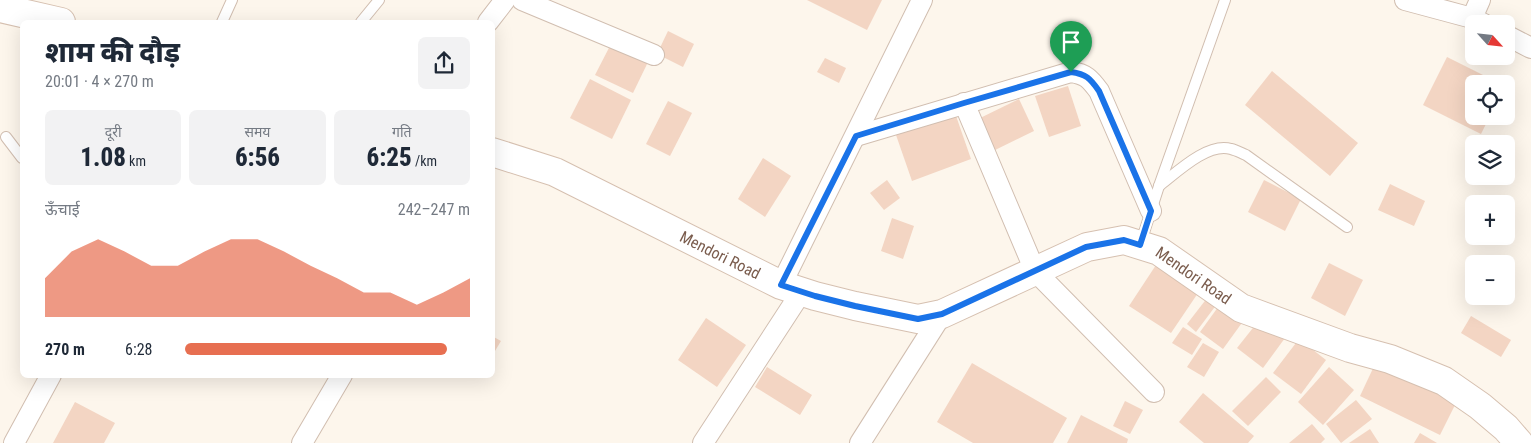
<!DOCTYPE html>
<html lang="hi">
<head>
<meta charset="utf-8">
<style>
  body { margin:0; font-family:"Roboto Condensed","Noto Sans Devanagari",sans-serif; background:#f2f2f3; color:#1f2937; height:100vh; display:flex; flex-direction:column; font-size:19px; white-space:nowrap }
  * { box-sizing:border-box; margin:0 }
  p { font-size:16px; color:#747a83 }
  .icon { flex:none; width:28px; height:28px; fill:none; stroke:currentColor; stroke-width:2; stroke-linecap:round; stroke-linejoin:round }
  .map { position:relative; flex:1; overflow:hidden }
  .details { position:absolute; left:20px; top:20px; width:475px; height:358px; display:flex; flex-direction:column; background:#fff; border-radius:8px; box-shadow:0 5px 20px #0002 }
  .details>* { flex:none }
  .needle { width:32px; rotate:117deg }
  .buttons { position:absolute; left:1465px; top:15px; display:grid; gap:10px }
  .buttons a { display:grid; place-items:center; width:50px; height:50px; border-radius:8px; background:#fff; box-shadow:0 5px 20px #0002; font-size:25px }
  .pin { position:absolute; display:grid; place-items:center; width:42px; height:42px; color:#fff; margin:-51px -21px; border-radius:50% 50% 50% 0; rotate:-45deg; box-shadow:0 0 5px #0007 }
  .pin .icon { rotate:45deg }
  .round { display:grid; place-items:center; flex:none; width:52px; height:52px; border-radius:8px; background:#f2f2f3 }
  .head { display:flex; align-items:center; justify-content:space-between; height:85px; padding:0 25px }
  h1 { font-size:28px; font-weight:800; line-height:38px }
  .figures { display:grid; grid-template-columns:repeat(3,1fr); gap:8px; height:85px; padding:5px 25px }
  .figures div { display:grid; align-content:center; border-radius:8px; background:#f2f2f3; text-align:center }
  .figures b { font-size:25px; font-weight:800 }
  .figures small { font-size:14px; font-weight:400 }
  .figures p { font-size:14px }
  .chart { height:140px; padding:10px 25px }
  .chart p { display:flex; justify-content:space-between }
  .chart svg { width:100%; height:90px; margin-top:5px; fill:#e76f51; opacity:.7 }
  ul { padding:0 25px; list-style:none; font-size:16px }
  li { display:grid; grid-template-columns:80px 60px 1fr; align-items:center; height:38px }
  li i { height:12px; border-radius:6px; background:#e76f51 }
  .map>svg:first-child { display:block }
  .building { fill:#f3d5c3 }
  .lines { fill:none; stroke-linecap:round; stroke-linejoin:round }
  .service-casing { stroke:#d1beb0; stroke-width:12 }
  .minor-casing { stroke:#d1beb0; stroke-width:22 }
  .secondary-casing { stroke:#d6c0b0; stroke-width:30 }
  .service { stroke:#fff; stroke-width:10 }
  .minor { stroke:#fff; stroke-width:20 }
  .secondary { stroke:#fff; stroke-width:28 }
  .route-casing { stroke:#fff; stroke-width:10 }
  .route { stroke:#1a73e8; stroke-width:6 }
  .labels { text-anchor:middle; stroke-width:4; stroke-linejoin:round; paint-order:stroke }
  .street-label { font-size:16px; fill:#7a5c4d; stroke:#fffaf3 }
</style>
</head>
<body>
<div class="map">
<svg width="1531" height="443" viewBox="0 0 1531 443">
  <rect width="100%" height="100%" fill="#fdf6ec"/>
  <g class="building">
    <polygon points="807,0 882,0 867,30"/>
    <polygon points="668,31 694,44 683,67 657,54"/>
    <polygon points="612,42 649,60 633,93 595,75"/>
    <polygon points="1447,57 1501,84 1474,84 1474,116 1490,116 1481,134 1423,105"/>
    <polygon points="825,58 846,68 839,83 817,72"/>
    <polygon points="1272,71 1358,143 1330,176 1245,105"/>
    <polygon points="590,79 631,100 612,139 570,118"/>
    <polygon points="1068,86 1081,126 1049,137 1035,96"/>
    <polygon points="1019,99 1034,131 989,153 974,121"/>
    <polygon points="668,101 692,113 670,156 646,144"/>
    <polygon points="955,113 971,159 912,181 896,135"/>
    <polygon points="763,158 791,176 765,217 738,199"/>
    <polygon points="887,180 900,198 884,210 870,193"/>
    <polygon points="1264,180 1301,199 1285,231 1248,212"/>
    <polygon points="1390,184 1425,201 1414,226 1378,210"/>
    <polygon points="892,218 914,226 903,259 881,251"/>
    <polygon points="1329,263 1363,280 1345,316 1311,298"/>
    <polygon points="1156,265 1198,293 1171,333 1129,306"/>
    <polygon points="1211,293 1220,300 1196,332 1187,324"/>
    <polygon points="1221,303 1244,320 1223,349 1200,332"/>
    <polygon points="1471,316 1511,340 1501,357 1461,333"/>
    <polygon points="706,318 746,345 717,387 678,360"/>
    <polygon points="1260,319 1285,338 1263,368 1237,348"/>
    <polygon points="1183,327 1202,339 1192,355 1172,343"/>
    <polygon points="492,336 501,341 492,356"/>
    <polygon points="1299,339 1326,360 1301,394 1273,373"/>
    <polygon points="1203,343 1219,352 1204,377 1187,367"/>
    <polygon points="1376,362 1457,401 1440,435 1360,396"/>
    <polygon points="972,363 1067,418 1053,443 973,443 937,422"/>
    <polygon points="767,367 812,395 800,415 755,387"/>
    <polygon points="1329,367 1354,390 1323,425 1298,402"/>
    <polygon points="1266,377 1281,392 1248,426 1232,411"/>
    <polygon points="1203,393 1254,436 1248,443 1204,443 1179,422"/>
    <polygon points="1356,400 1372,419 1341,443 1326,424"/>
    <polygon points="1125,401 1143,410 1130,434 1113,426"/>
    <polygon points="75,402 115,423 104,443 53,443"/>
    <polygon points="1081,415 1128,439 1127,443 1067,443"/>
    <polygon points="1312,424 1325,439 1321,443 1289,443"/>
    <polygon points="1370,429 1379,443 1349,443"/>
    <polygon points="1420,433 1437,443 1414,443"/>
  </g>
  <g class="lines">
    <defs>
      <g id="service">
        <polyline points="222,22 232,0"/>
        <polyline points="361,22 379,0"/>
        <polyline points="6,137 22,158"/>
        <path d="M1159 186C1177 172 1208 142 1231 149 1236 150 1241 153 1246 155L1347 227"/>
        <polyline points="1140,245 1159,186 1225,0"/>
      </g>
      <g id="minor">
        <polyline points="522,0 654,55"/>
        <polyline points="1405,0 1472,18 1484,24"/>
        <polyline points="1472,18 1480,0"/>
        <polyline points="488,22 505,0"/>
        <polyline points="1506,35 1531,48"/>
        <polyline points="964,103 1035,271 1154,392"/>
        <path d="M856 136 1071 72C1086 74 1090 79 1099 91L1151 211"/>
        <polyline points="781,285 922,0"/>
        <polyline points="14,443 51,375"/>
        <polyline points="302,443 342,375"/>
        <polyline points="703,443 802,291"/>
        <polyline points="860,443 942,314"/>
      </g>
      <g id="secondary">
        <polyline points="0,8 61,22"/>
        <path id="s1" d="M492 152 555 172 781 285 815 296 855 306 918 319 942 314 1087 247 1124 240 1159 251 1241 308 1350 348 1390 359 1444 381 1480 406 1506 428 1519 443"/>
      </g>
    </defs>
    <use href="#service" class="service-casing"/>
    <use href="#minor" class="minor-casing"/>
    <use href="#secondary" class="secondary-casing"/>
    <use href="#service" class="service"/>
    <use href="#minor" class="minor"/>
    <use href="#secondary" class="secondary"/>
  </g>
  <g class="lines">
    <defs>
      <path id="route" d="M1071 72C1086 74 1090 78 1099 91L1151 211 1140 245 1124 240 1086 247 942 314 918 319 855 306 815 296 781 285 856 136 964 103Z"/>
    </defs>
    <use href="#route" class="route-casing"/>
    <use href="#route" class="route"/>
  </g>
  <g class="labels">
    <g class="street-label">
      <text dy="6" stroke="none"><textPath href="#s1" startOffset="251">Mendori Road</textPath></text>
      <text dy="6" stroke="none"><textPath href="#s1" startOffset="761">Mendori Road</textPath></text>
    </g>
  </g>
</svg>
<div class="buttons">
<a><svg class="needle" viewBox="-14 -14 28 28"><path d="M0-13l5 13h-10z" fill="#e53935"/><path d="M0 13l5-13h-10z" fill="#747a83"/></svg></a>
<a><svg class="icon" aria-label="locate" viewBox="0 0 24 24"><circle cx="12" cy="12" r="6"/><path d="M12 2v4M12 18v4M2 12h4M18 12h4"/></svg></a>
<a><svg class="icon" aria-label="layers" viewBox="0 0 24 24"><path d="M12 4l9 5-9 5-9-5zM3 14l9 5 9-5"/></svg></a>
<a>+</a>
<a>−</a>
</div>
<div class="pin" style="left:1071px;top:72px;background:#1e9e55"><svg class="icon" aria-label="arrive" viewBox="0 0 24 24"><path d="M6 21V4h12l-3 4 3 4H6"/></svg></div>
<section class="details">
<div class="head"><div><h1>शाम की दौड़</h1><p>20:01 · 4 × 270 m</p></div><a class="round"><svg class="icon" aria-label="share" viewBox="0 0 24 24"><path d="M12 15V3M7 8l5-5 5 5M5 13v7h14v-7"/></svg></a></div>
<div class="figures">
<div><p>दूरी</p><b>1.08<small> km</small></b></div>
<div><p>समय</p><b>6:56</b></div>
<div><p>गति</p><b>6:25<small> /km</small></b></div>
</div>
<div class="chart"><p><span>ऊँचाई</span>242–247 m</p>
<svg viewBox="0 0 160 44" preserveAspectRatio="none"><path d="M0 44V25L10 12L20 6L30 12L40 19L50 19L60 12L70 6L80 6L90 12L100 19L110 25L120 32L130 32L140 38L150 32L160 25V44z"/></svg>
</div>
<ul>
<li><b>270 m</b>6:28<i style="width:92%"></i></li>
</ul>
</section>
</div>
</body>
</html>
